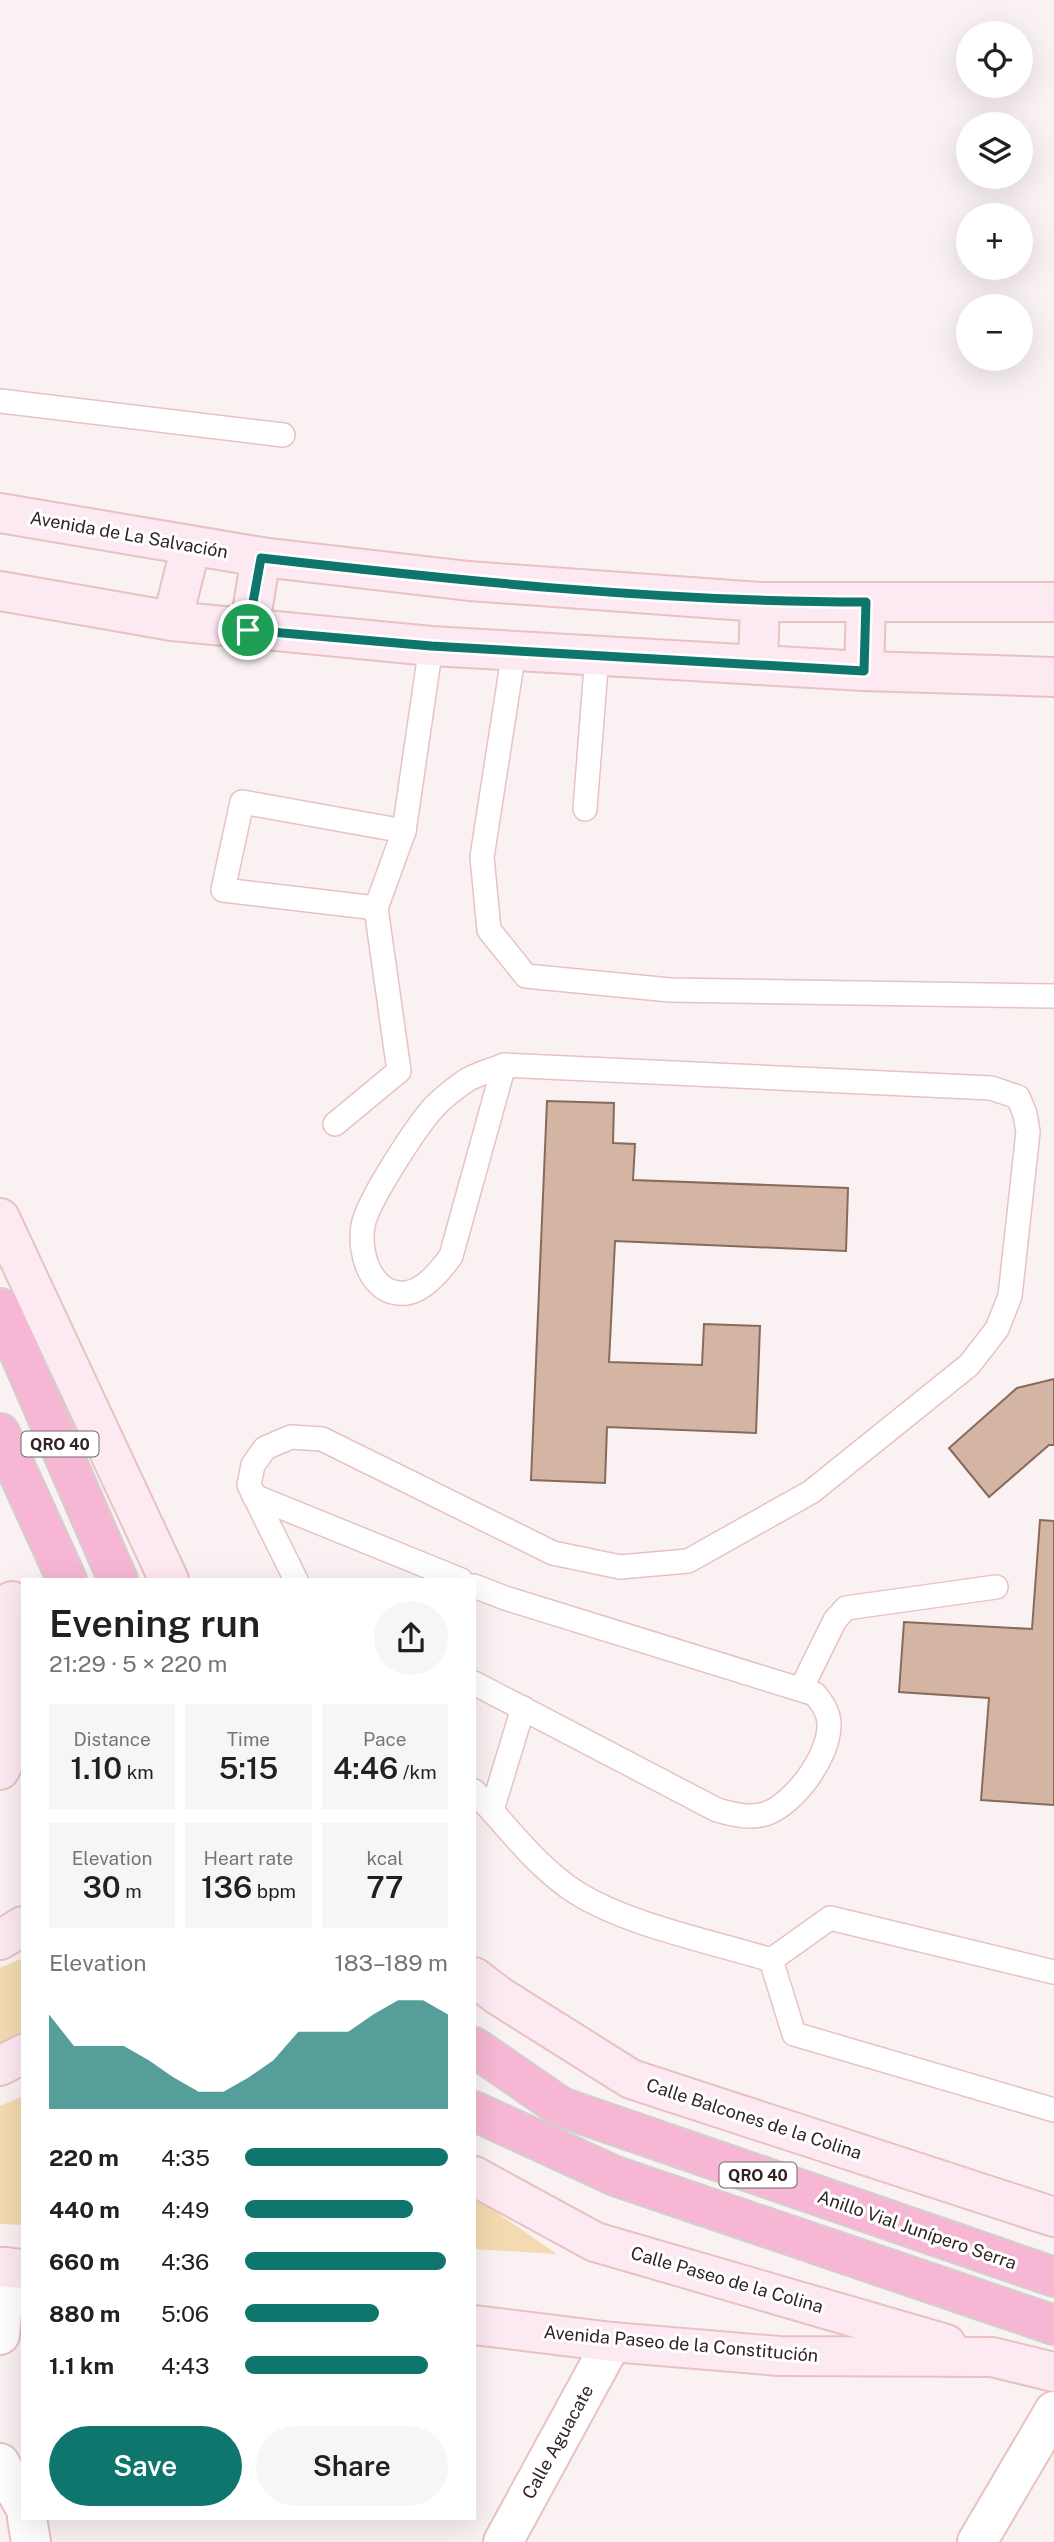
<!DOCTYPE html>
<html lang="en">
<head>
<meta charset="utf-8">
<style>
  body { margin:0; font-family:"Public Sans",sans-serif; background:#f6f6f6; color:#202124; height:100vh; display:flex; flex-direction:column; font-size:26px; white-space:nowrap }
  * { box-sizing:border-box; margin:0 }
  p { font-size:23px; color:#757577 }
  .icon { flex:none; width:38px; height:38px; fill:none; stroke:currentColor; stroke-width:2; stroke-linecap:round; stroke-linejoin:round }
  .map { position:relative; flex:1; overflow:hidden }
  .sheet { position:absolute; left:21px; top:1578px; width:455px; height:942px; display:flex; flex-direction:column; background:#fff; border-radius:0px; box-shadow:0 7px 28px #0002 }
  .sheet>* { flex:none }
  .tools { position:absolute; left:956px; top:21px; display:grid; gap:14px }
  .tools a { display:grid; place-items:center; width:77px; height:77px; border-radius:50%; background:#fff; box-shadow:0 7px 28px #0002; font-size:35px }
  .pin { position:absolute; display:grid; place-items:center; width:60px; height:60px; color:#fff; margin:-30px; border:4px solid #fff; border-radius:50%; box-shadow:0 2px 7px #0007 }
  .round { display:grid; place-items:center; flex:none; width:74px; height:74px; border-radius:37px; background:#f6f6f6 }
  .headline { display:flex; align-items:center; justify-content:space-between; height:119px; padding:0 28px }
  h1 { font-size:38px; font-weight:600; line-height:52px }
  .stats { display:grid; grid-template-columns:repeat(3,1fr); gap:10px; height:119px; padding:7px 28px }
  .stats div { display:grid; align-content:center; border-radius:0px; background:#f6f6f6; text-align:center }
  .stats b { font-size:30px; font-weight:600 }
  .stats small { font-size:19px; font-weight:400 }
  .stats p { font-size:19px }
  .chart { height:196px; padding:14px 28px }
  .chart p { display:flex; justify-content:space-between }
  .chart svg { width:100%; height:126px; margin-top:7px; fill:#0f766e; opacity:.7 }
  .action { display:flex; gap:14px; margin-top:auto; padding:14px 28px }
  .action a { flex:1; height:80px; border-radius:42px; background:#0f766e; color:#fff; font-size:28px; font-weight:600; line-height:80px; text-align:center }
  .action a+a { background:#f6f6f6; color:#202124 }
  ul { padding:0 28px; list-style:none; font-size:23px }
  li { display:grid; grid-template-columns:112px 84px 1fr; align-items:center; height:52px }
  li i { height:18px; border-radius:9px; background:#0f766e }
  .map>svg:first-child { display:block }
  .green { fill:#f3dab0 }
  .building { fill:#d4b5a4; stroke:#876a5b; stroke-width:2 }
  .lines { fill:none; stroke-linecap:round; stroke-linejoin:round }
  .lane-casing { stroke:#e8c2c1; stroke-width:26 }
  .street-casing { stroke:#e8c2c1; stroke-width:42 }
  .secondary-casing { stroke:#e8c2c1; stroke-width:42 }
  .highway-casing { stroke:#d2cfcf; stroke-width:42 }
  .lane { stroke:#fff; stroke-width:23 }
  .street { stroke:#fff; stroke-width:38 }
  .secondary { stroke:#fde9f2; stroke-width:38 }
  .highway { stroke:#f7b6d3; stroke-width:38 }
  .route-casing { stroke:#fff; stroke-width:14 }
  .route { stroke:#0f766e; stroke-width:9 }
  .labels { text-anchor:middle; stroke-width:6; stroke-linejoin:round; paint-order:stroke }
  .shield { fill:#fff; stroke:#706666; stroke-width:2 }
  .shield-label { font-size:16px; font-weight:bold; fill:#322424 }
  .street-label { font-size:18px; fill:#322424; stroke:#fff }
</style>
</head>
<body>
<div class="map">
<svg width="1054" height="2542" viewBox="0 0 1054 2542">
  <rect width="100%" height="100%" fill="#faf2f2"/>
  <g class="green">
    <polygon points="23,1958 23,2040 0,2051 0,1968"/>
    <polygon points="23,2096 23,2225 0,2224 0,2106"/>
    <polygon points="474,2197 557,2254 474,2249"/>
  </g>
  <g class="building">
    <polygon points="547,1101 614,1103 613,1143 635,1144 633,1180 848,1188 846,1251 615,1241 609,1362 702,1365 704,1324 760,1326 756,1433 607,1427 605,1483 531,1480"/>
    <polygon points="1054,1379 1054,1445 1049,1445 989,1497 949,1448 1017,1388"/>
    <polygon points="1040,1520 1054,1521 1054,1805 981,1800 989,1698 899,1692 904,1622 1032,1629"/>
  </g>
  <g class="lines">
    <defs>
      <g id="lane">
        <polyline points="0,401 283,435"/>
        <polyline points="514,651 482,857 489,930 526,976 670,990 1054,996"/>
        <polyline points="585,809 597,655"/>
        <polyline points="404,831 431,646"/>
        <polyline points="335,1124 399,1071 376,908 404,831 242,802 223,890 376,908"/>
        <polyline points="254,1496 461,1580"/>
        <path d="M296 1580 249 1485 253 1465 265 1448 291 1437 322 1439 553 1553 620 1567 688 1561 811 1492 969 1365 997 1329 1010 1296 1028 1132 1025 1114 1018 1097 991 1088 504 1065C491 1071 475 1074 464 1082 454 1089 443 1098 435 1106 418 1124 366 1203 363 1226 358 1252 371 1297 406 1293 424 1291 441 1270 451 1256L504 1065"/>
        <path d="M474 1586 505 1598 815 1694C822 1703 829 1712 829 1724 830 1755 795 1804 765 1814 748 1819 733 1814 717 1810L474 1683"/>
        <polyline points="801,1689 835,1620 846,1608 996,1587"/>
        <path d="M474 1791C506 1825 537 1868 577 1893 628 1925 713 1942 771 1960"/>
        <polyline points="492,1810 523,1708"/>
        <polyline points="771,1960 794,2034 1054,2110"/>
        <polyline points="771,1960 830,1918 1054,1972"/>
      </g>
      <g id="street">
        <polyline points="0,2335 6,2267"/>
        <polyline points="0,2463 23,2504"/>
        <polyline points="27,2518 31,2542"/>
        <polyline points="503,2542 612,2342"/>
        <polyline points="977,2542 1054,2411"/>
      </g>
      <g id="secondary">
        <polyline points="0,513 261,557 469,581 760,602 1054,602"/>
        <polyline points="0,591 172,621 431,646 864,671 1054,677"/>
        <polyline points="172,621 191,546"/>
        <polyline points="249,630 261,557"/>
        <polyline points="758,665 760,602"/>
        <polyline points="864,671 866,602"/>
        <polyline points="0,1218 169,1580"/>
        <polyline points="0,1770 13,1738 12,1601"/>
        <polyline points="0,1940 23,1926"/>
        <polyline points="474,1977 499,1996 631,2079 1054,2217"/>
        <polyline points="0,2066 23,2054"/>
        <polyline points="474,2176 595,2242 946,2344"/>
        <polyline points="0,2267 23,2269"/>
        <polyline points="474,2325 612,2342 779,2356 992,2357 1054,2372"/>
      </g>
      <g id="highway">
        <polyline points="0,1308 118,1580"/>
        <polyline points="0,1433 67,1580"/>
        <polyline points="474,2047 561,2107 1054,2277"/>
        <polyline points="474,2111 615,2176 1054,2325"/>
      </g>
    </defs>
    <use href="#lane" class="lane-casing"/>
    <use href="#street" class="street-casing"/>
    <use href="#secondary" class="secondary-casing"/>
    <use href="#highway" class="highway-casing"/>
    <use href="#lane" class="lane"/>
    <use href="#street" class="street"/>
    <use href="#secondary" class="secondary"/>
    <use href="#highway" class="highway"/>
  </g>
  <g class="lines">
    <defs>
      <path id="route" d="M261 558C462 581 663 602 866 602L864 671 431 646 248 630Z"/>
    </defs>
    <use href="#route" class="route-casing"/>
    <use href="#route" class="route"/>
  </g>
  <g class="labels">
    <g class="shield">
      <rect x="21.5" y="1431.5" width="77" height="25" rx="5"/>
      <rect x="719.5" y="2162.5" width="77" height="25" rx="5"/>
    </g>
    <g class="shield-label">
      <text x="60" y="1450">QRO 40</text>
      <text x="758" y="2181">QRO 40</text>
    </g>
    <g class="street-label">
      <text transform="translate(129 535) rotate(10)" y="6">Avenida de La Salvación</text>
      <text transform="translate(754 2119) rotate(18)" y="6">Calle Balcones de la Colina</text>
      <text transform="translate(917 2230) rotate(19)" y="6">Anillo Vial Junípero Serra</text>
      <text transform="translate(727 2280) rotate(16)" y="6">Calle Paseo de la Colina</text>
      <text transform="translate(681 2344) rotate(5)" y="6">Avenida Paseo de la Constitución</text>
      <text transform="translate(558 2442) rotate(-61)" y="6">Calle Aguacate</text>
    </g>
  </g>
</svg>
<div class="tools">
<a><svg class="icon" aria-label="locate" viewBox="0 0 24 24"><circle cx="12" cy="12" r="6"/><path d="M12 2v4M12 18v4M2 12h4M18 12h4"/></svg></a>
<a><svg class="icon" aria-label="layers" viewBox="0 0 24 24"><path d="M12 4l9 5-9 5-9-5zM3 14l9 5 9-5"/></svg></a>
<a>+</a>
<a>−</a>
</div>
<div class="pin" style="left:248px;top:630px;background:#1e9e55"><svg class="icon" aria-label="arrive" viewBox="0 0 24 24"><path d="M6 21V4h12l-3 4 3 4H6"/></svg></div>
<section class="sheet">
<div class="headline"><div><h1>Evening run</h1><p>21:29 · 5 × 220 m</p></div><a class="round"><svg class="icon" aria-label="share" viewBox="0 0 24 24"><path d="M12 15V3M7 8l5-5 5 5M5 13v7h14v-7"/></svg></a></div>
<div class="stats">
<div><p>Distance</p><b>1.10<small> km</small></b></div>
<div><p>Time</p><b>5:15</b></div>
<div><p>Pace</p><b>4:46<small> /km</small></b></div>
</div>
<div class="stats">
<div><p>Elevation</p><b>30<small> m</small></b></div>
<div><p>Heart rate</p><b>136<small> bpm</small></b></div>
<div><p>kcal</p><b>77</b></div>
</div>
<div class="chart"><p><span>Elevation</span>183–189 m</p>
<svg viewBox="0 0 160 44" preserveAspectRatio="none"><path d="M0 44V11L10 22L20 22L30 22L40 27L50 33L60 38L70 38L80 33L90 27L100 17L110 17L120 17L130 11L140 6L150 6L160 11V44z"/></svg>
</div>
<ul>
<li><b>220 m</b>4:35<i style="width:100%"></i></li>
<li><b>440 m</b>4:49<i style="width:83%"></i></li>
<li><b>660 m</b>4:36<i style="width:99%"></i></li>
<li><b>880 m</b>5:06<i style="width:66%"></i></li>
<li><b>1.1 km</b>4:43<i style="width:90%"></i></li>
</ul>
<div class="action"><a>Save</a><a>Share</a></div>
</section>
</div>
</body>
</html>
